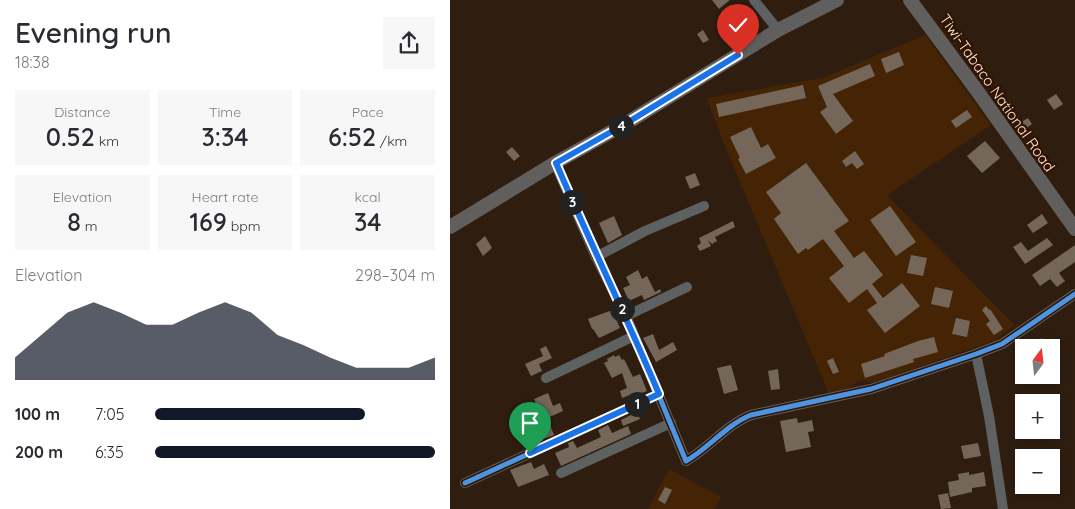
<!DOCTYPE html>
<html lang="en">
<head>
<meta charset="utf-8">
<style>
  body { margin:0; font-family:Quicksand,sans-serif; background:#f7f7f7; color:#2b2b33; height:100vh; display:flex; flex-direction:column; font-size:19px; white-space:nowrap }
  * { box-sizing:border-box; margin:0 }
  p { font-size:16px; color:#7c7c81 }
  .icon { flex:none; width:28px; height:28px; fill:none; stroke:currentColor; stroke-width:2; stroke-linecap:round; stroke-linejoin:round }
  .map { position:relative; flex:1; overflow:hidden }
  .sheet { display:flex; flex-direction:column; background:#fff; width:450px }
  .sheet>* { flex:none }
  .needle { width:32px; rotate:15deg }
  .fabs { position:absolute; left:565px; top:339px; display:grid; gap:10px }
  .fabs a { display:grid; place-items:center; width:45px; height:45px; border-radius:0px; background:#fff; box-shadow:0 2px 8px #0003; font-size:25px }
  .pin { position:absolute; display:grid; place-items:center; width:42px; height:42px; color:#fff; margin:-51px -21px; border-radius:50% 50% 50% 0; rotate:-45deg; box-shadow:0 0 5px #0007 }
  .pin .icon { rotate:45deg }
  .km { position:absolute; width:25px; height:25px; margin:-12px; border-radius:50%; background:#222; color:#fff; font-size:14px; line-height:25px; text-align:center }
  .round { display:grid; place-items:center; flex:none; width:52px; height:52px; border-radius:0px; background:#f7f7f7 }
  .head { display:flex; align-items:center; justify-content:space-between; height:85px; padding:0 15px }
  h1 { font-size:28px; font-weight:600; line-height:38px }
  .figures { display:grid; grid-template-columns:repeat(3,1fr); gap:8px; height:85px; padding:5px 15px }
  .figures div { display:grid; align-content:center; border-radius:0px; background:#f7f7f7; text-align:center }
  .figures b { font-size:25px; font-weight:600 }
  .figures small { font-size:14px; font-weight:400 }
  .figures p { font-size:14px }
  .chart { height:140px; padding:10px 15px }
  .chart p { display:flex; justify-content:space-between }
  .chart svg { width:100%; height:90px; margin-top:5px; fill:#111827; opacity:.7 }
  ul { padding:0 15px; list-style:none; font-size:16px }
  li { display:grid; grid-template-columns:80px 60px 1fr; align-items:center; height:38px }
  li i { height:12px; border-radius:6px; background:#111827 }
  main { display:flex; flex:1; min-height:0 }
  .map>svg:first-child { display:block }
  .built { fill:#452405 }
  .building { fill:#746759 }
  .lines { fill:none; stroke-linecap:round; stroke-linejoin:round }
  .minor { stroke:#5e6162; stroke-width:10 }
  .major { stroke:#615f5e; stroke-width:14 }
  .cycleway-casing { stroke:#311300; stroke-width:8 }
  .cycleway { stroke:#4d94e3; stroke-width:5 }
  .route-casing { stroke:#fff; stroke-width:10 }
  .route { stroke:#1a73e8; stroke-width:6 }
  .labels { text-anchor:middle; stroke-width:5; stroke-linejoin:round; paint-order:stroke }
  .street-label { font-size:15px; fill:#fcebdf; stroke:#311300 }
</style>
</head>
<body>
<main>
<section class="sheet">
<div class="head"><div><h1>Evening run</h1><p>18:38</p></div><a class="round"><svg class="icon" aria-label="share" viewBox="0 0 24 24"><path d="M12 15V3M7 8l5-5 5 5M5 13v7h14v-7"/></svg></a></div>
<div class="figures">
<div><p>Distance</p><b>0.52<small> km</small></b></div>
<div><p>Time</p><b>3:34</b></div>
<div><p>Pace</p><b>6:52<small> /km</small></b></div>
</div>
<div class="figures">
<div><p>Elevation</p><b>8<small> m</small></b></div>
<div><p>Heart rate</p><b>169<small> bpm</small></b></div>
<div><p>kcal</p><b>34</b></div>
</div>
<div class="chart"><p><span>Elevation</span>298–304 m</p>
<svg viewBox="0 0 160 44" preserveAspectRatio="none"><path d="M0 44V33L10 22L20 11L30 6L40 11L50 17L60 17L70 11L80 6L90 11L100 22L110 27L120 33L130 38L140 38L150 38L160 33V44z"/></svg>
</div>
<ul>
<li><b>100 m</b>7:05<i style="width:75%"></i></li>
<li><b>200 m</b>6:35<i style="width:100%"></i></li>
</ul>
</section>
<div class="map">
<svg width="625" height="509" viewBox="0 0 625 509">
  <rect width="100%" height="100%" fill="#2f1e10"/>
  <g class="built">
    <polygon points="475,35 541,125 437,195 564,325 546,340 422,383 415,380 407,382 399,388 379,394 272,139 257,98 373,78"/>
    <polygon points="219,469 271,497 264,509 198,509"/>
  </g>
  <g class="building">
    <polygon points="262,0 280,0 269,9"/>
    <polygon points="253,30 259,40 253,43 247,34"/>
    <polygon points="449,52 454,65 436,73 431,59"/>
    <polygon points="420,64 425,76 383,94 403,121 386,134 370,112 377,107 368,86"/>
    <polygon points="353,85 356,98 269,117 266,104"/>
    <polygon points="606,94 613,104 604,110 597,100"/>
    <polygon points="517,110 522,117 506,128 501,121"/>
    <polygon points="566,114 573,121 578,118 582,124 568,134 559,120"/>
    <polygon points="301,127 311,148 318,144 326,158 296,174 288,159 290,158 280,137"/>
    <polygon points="535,141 550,158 532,173 517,156"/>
    <polygon points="62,147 70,156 64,161 56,152"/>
    <polygon points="405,151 414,164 407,169 402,163 396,167 392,161"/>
    <polygon points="356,163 399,221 384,231 404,258 414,251 433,275 422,284 433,298 452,283 470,306 435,333 417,310 427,303 417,289 399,303 379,278 394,266 373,239 358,250 356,248 348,254 324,219 331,213 316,192"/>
    <polygon points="245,173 250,185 240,189 235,177"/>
    <polygon points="440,206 466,242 446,256 420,220"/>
    <polygon points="592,214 598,223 583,233 577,225"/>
    <polygon points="164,216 172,235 158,243 149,223"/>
    <polygon points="283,221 285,227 265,237 267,241 262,244 258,240 261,246 250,251 247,246 251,243 249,238"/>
    <polygon points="35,236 42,248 33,256 26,244"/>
    <polygon points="597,238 603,245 575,264 563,247 571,242 578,251"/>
    <polygon points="625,245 625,262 609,273 615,281 607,287 600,279 590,286 582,275"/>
    <polygon points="461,255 477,258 473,276 457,273"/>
    <polygon points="188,270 192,279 197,276 205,292 210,289 211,292 194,300 192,295 179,301 173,288 180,285 176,277"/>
    <polygon points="485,287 503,291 499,308 481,304"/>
    <polygon points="536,306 539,310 540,309 553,329 544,335 536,324 540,321 532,310"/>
    <polygon points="165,309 169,318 166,319 170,328 149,338 143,329 142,329 138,319"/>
    <polygon points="506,318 520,321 517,337 502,334"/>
    <polygon points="203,334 209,350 223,342 227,350 206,362 193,338"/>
    <polygon points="484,337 488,352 463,359 464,362 415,378 411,364 435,356 434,354 468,341"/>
    <polygon points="592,338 598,348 577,348"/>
    <polygon points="96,346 102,358 89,364 92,371 81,376 75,364 93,356 90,349"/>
    <polygon points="164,355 165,357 169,355 172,360 174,359 183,377 190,374 197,391 181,397 180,395 172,398 170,391 177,388 172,373 162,378 154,363 158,361 157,359"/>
    <polygon points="383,358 389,372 383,374 377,361"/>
    <polygon points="281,365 288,390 274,394 267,368"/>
    <polygon points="328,369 330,389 321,390 318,371"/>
    <polygon points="98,393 103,406 110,403 113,411 93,420 84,399"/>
    <polygon points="185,413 187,413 190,419 173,426 171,420"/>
    <polygon points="347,418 348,423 362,420 364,431 358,432 361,447 336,452 330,421"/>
    <polygon points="100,425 104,435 93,439 89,430"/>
    <polygon points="158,425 162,433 178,426 181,434 111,466 105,453 119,447 118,443 123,441 127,448 151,437 148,430"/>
    <polygon points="528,443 531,456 514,459 511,446"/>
    <polygon points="81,462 84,469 94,464 99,475 68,487 60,470"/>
    <polygon points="519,472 519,475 534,472 536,486 522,488 522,492 500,497 498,482 509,480 508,474"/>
    <polygon points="215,487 222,490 215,504 208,500"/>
    <polygon points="498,493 501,508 491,509 488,495"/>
  </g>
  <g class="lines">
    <g class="minor">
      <polyline points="304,0 328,30"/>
      <path d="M105 163 146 257 176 316 236 461C259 448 276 425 301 415L421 389 526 354 552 344 625 294"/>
      <polyline points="146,257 195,231 254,206"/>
      <polyline points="176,316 237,287"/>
      <polyline points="526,354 539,416 553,509"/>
      <polyline points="96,378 184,336"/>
      <polyline points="111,473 221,423"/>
      <polyline points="15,483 209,394"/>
    </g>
    <g class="major">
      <polyline points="460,0 528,92 625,229"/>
      <polyline points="0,227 105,163 175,124 328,30 387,0"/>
    </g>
    <defs>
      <g id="cycleway">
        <path d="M105 163 146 257 176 316 236 461C259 448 276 425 301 415L421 389 526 354 552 344 625 294"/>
        <polyline points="15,483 209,394"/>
      </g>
    </defs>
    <use href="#cycleway" class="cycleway-casing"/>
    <use href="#cycleway" class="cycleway"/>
  </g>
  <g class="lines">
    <defs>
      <path id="route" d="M80 453 209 394C176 316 139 240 106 163L175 124 288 55"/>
    </defs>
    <use href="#route" class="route-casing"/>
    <use href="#route" class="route"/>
  </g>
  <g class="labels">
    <g class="street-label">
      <text transform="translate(547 93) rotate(55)" y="5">Tiwi-Tabaco National Road</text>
    </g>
  </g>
</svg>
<div class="fabs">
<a><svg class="needle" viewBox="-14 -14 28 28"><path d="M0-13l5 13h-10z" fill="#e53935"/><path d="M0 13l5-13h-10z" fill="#7c7c81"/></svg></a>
<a>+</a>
<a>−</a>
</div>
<div class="pin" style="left:80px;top:453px;background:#1e9e55"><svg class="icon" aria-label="arrive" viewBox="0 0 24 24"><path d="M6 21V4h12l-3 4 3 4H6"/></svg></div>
<div class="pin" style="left:288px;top:55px;background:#d93025"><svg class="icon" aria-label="check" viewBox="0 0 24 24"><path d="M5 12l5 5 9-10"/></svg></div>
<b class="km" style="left:187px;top:404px">1</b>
<b class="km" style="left:172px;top:309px">2</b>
<b class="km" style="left:122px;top:202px">3</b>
<b class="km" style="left:171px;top:126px">4</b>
</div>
</main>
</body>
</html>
